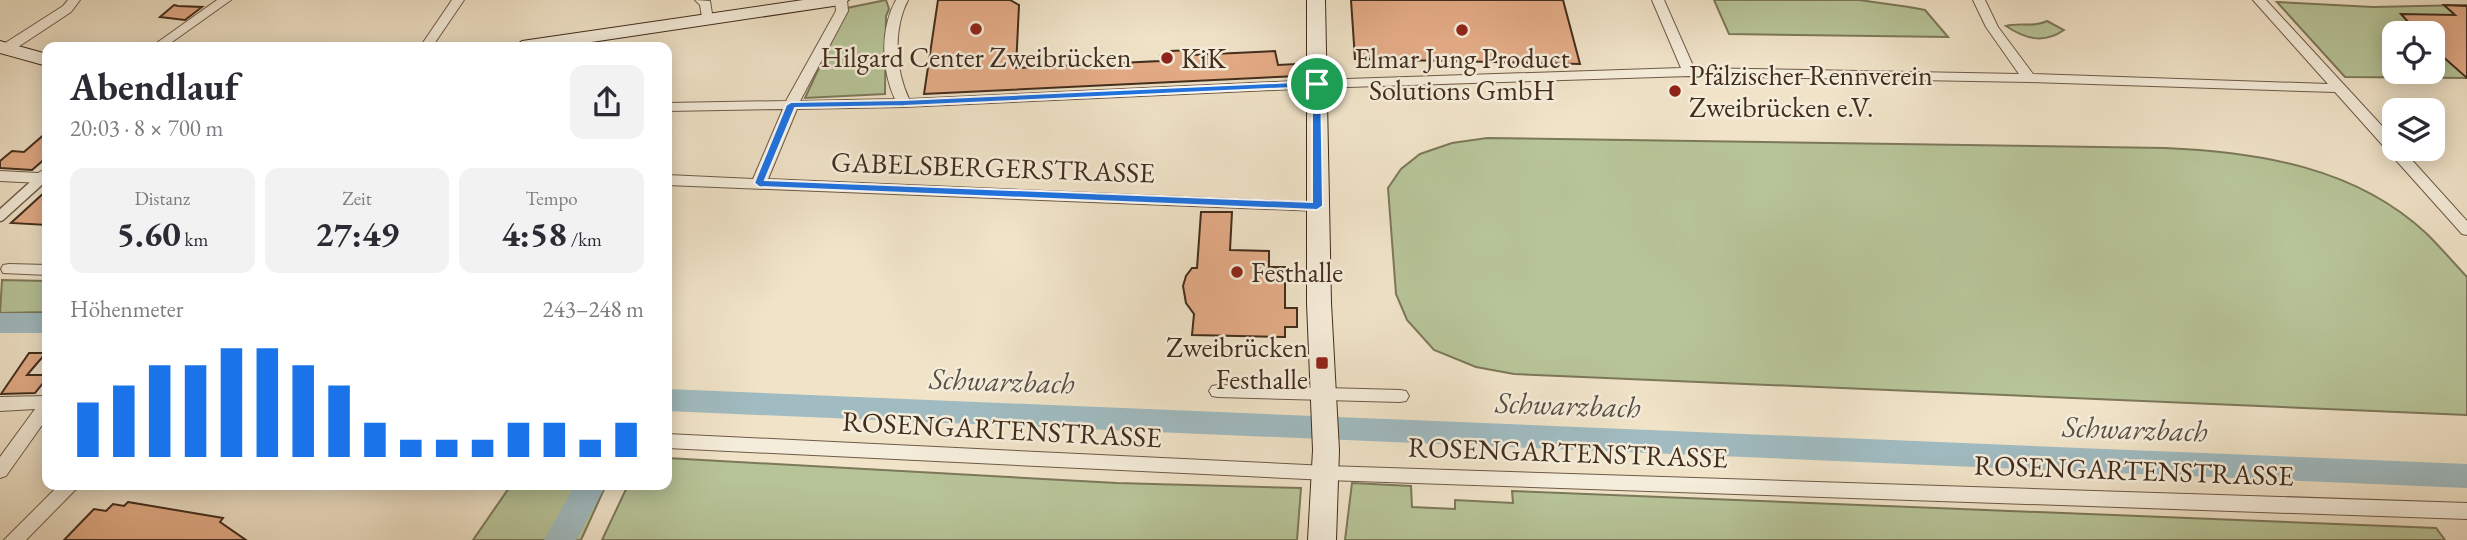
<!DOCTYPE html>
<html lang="de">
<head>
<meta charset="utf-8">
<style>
  body { margin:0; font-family:"EB Garamond",serif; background:#f2f2f3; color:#2b2b33; height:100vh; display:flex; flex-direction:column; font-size:26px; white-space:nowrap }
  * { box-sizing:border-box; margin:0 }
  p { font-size:23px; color:#7c7c81 }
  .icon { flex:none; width:38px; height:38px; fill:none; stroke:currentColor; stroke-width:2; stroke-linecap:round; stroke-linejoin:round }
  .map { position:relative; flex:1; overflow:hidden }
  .panel { position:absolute; left:42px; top:42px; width:630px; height:448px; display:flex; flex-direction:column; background:#fff; border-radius:14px; box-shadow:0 4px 18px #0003 }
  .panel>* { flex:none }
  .tools { position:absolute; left:2382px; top:21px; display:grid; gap:14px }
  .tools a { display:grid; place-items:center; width:63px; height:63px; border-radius:14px; background:#fff; box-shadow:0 4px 18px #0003; font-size:35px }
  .pin { position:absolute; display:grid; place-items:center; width:60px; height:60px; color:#fff; margin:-30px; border:4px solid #fff; border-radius:50%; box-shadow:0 2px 7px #0007 }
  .round { display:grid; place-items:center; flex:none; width:74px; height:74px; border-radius:14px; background:#f2f2f3 }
  .summary { display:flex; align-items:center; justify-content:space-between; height:119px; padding:0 28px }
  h1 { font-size:38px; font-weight:700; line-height:52px }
  .stats { display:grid; grid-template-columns:repeat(3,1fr); gap:10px; height:119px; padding:7px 28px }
  .stats div { display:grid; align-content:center; border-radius:14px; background:#f2f2f3; text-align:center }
  .stats b { font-size:35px; font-weight:700 }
  .stats small { font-size:19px; font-weight:400 }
  .stats p { font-size:19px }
  .chart { height:196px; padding:14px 28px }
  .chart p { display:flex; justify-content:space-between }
  .chart svg { width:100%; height:126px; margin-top:7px; stroke:#1a73e8; stroke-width:6 }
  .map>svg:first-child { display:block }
  .green { fill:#b7c498; stroke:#7c785a; stroke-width:2; fill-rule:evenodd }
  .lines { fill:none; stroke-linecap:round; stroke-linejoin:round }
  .river { fill:#a0bbc1; fill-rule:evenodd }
  .building { fill:#e4ac87; stroke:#422c1c; stroke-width:2 }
  .pedestrian-casing { stroke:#6e5a47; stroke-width:13 }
  .minor-casing { stroke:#6e5a47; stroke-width:2 }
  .secondary-casing { stroke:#422c1c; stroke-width:2 }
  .pedestrian { stroke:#f5eddb; stroke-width:10 }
  .minor { fill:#f5eddb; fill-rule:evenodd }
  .secondary { fill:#f5eddb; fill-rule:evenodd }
  .route { fill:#1a73e8; stroke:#fff; stroke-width:2; fill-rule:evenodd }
  .poi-dot { fill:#8f2418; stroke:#f5eddb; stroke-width:2.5 }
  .labels { text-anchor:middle; stroke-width:5; stroke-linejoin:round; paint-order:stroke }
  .poi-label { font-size:28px; fill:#422c1c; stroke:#f5eddb; text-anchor:start }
  .street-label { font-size:28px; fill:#422c1c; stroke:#f5eddb }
  .water-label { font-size:30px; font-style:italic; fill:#5a5045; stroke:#f5eddb }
</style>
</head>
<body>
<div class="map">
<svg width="2467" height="540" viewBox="0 0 2467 540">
  <rect width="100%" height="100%" fill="#f0e3c8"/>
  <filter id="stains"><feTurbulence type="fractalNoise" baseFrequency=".00286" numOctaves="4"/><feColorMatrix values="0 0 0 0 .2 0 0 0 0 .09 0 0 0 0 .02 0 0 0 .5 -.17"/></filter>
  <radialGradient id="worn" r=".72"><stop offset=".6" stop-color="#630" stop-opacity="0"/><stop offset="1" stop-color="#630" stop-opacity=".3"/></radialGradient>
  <g class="green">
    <polygon points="886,0 889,9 886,16 885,94 805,98 847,8"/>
    <polygon points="1714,0 1859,0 1909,7 1925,10 1948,37 1729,34"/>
    <path d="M2277 2 2373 7 2467 5V78L2345 77ZM2394 33H2432V72H2394Z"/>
    <path d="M2047 21 2064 30C2044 44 2025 39 2006 26 2021 22 2033 28 2047 21Z"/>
    <path d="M1487 138 2165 148C2258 152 2356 167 2427 234 2441 248 2454 263 2467 277V415L1514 374 1476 367 1434 350 1407 320 1396 294 1388 188 1401 169 1420 154 1452 143Z"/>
    <polygon points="2,280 47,281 47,312 0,313"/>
    <polygon points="667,458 1117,483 1301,488 1297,540 602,540 628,485 667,485"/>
    <polygon points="1352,483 1411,486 1412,507 1455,509 1455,500 1513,503 1512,491 2436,528 2445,540 1345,540"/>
    <polygon points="511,485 606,485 581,540 473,540"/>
  </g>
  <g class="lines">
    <g class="river">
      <rect x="0" y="313" width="47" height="20"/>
      <polygon points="667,389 2467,464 2467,488 667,411"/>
      <polygon points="575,485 606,485 576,540 544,540"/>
    </g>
  </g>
  <g class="building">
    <polygon points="938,0 1010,0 1019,5 1016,68 1160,61 1160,56 1170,55 1170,51 1193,50 1193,55 1275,51 1278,65 1296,64 1298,76 924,94"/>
    <polygon points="1351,0 1563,0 1580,64 1355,59"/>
    <polygon points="174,5 178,6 202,7 185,20 160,17"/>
    <polygon points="2444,5 2467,6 2467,78 2432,47 2432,33 2418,33 2401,14 2455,15"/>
    <polygon points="47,132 47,157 32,170 0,168 0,161 12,151 24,152"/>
    <polygon points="47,190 47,225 11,223"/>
    <polygon points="1201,212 1232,212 1230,250 1269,251 1269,267 1285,267 1285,308 1297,308 1297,327 1285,327 1285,337 1192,335 1194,314 1186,303 1183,286 1186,276 1192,268 1197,268"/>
    <polygon points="29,353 46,353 27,375 47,375 47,378 35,393 1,394"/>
    <polygon points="128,502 223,518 220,522 246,540 64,540 94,509 106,511 113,504 124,506"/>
  </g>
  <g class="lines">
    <defs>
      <polyline id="pedestrian" points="0,216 42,178"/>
      <g id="minor">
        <polygon points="68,0 80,0 71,12 12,51 2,51 2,45 63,6"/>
        <polygon points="217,0 231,0 165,47 151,47"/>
        <polygon points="452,0 464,0 432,47 420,47"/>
        <polygon points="695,0 710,1 713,20 711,23 703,23 700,5"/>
        <path d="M835 0H847L848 11 800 101 895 99C881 69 880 29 896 0H908C893 29 895 69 909 99L1317 80 1681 68 1652 0H1664L1694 68 2019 74 1986 27 1973 0H1985L1998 27 2033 74 2328 84 2253 0H2266L2394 139V149H2402L2467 221V235L2462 234 2335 92 2029 82 1689 76 1317 88 904 107 797 109 768 179 1322 203 1324 206 1322 209 1317 211 667 185V175L753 179 783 109 667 111V103L786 101 836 11Z"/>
        <polygon points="47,168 47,181 42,183 0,181 0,171 38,173"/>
        <polygon points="9,264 47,265 47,275 3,273 1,269 3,265"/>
        <polygon points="1218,385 1400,390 1406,391 1409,396 1406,401 1400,402 1218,397 1212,396 1209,391 1212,386"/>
        <polygon points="47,396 47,418 6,476 0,478 0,457 35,409 0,411 0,397"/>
        <polygon points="667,434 1327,466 2467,503 2467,519 1327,480 667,448"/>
        <polygon points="59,485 80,485 26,540 4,540"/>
      </g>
      <g id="secondary">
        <polygon points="803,0 849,0 840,5 558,47 513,47 522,41"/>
        <polygon points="1307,0 1325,0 1331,303 1339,450 1336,540 1308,540 1313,450 1307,303"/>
        <polygon points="0,41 47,54 47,66 0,53"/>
      </g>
    </defs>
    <use href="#pedestrian" class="pedestrian-casing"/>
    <use href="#minor" class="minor-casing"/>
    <use href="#secondary" class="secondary-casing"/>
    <use href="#pedestrian" class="pedestrian"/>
    <use href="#minor" class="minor"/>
    <use href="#secondary" class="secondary"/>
  </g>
  <path class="route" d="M1317 81 1321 84 1323 206 1317 210 759 187 754 183 786 105 791 102 904 100ZM1312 87V202L765 180 795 108 904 106Z"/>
  <g class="poi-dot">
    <circle cx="976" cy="29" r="7"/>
    <circle cx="1462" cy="30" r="7"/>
    <circle cx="1167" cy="58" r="7"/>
    <circle cx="1675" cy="91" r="7"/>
    <circle cx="1237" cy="272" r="7"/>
    <rect x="1315" y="356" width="14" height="14" rx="3.5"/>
  </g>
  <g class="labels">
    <g class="poi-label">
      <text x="976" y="67" text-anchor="middle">Hilgard Center Zweibrücken</text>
      <text x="1181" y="68">KiK</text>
      <text x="1462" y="68" text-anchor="middle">Elmar Jung Product<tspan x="1462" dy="32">Solutions GmbH</tspan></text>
      <text x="1689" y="85">Pfälzischer Rennverein<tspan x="1689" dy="32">Zweibrücken e.V.</tspan></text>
      <text x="1251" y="282">Festhalle</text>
      <text x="1308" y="357" text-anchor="end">Zweibrücken<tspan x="1308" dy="32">Festhalle</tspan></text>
    </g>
    <g class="street-label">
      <text transform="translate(993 167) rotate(2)" y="10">GABELSBERGERSTRASSE</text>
      <text transform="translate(1002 429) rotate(3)" y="10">ROSENGARTENSTRASSE</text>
      <text transform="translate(1568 452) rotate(2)" y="10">ROSENGARTENSTRASSE</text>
      <text transform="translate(2134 470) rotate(2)" y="10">ROSENGARTENSTRASSE</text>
    </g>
    <g class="water-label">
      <text transform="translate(1002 381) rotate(2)" y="10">Schwarzbach</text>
      <text transform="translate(1568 405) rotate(2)" y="10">Schwarzbach</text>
      <text transform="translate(2135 429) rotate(2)" y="10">Schwarzbach</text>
    </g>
  </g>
  <rect width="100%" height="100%" filter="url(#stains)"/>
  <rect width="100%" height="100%" fill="url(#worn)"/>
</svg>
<div class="tools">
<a><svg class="icon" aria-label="locate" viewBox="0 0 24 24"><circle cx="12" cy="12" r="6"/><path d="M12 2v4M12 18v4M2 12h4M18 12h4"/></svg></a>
<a><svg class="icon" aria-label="layers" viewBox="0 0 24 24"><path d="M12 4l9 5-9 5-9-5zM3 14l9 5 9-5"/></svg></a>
</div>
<div class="pin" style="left:1317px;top:84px;background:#1e9e55"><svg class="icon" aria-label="arrive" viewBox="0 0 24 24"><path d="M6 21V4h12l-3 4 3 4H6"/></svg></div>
<section class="panel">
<div class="summary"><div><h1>Abendlauf</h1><p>20:03 · 8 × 700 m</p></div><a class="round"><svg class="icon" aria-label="share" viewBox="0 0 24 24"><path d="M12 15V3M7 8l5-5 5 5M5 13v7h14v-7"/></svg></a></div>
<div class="stats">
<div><p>Distanz</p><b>5.60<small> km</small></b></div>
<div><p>Zeit</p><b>27:49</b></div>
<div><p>Tempo</p><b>4:58<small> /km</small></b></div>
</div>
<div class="chart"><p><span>Höhenmeter</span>243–248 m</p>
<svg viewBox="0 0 160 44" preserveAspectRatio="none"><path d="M5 44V25M15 44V19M25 44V12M35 44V12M45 44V6M55 44V6M65 44V12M75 44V19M85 44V32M95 44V38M105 44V38M115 44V38M125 44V32M135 44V32M145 44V38M155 44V32"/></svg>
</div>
</section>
</div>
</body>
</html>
